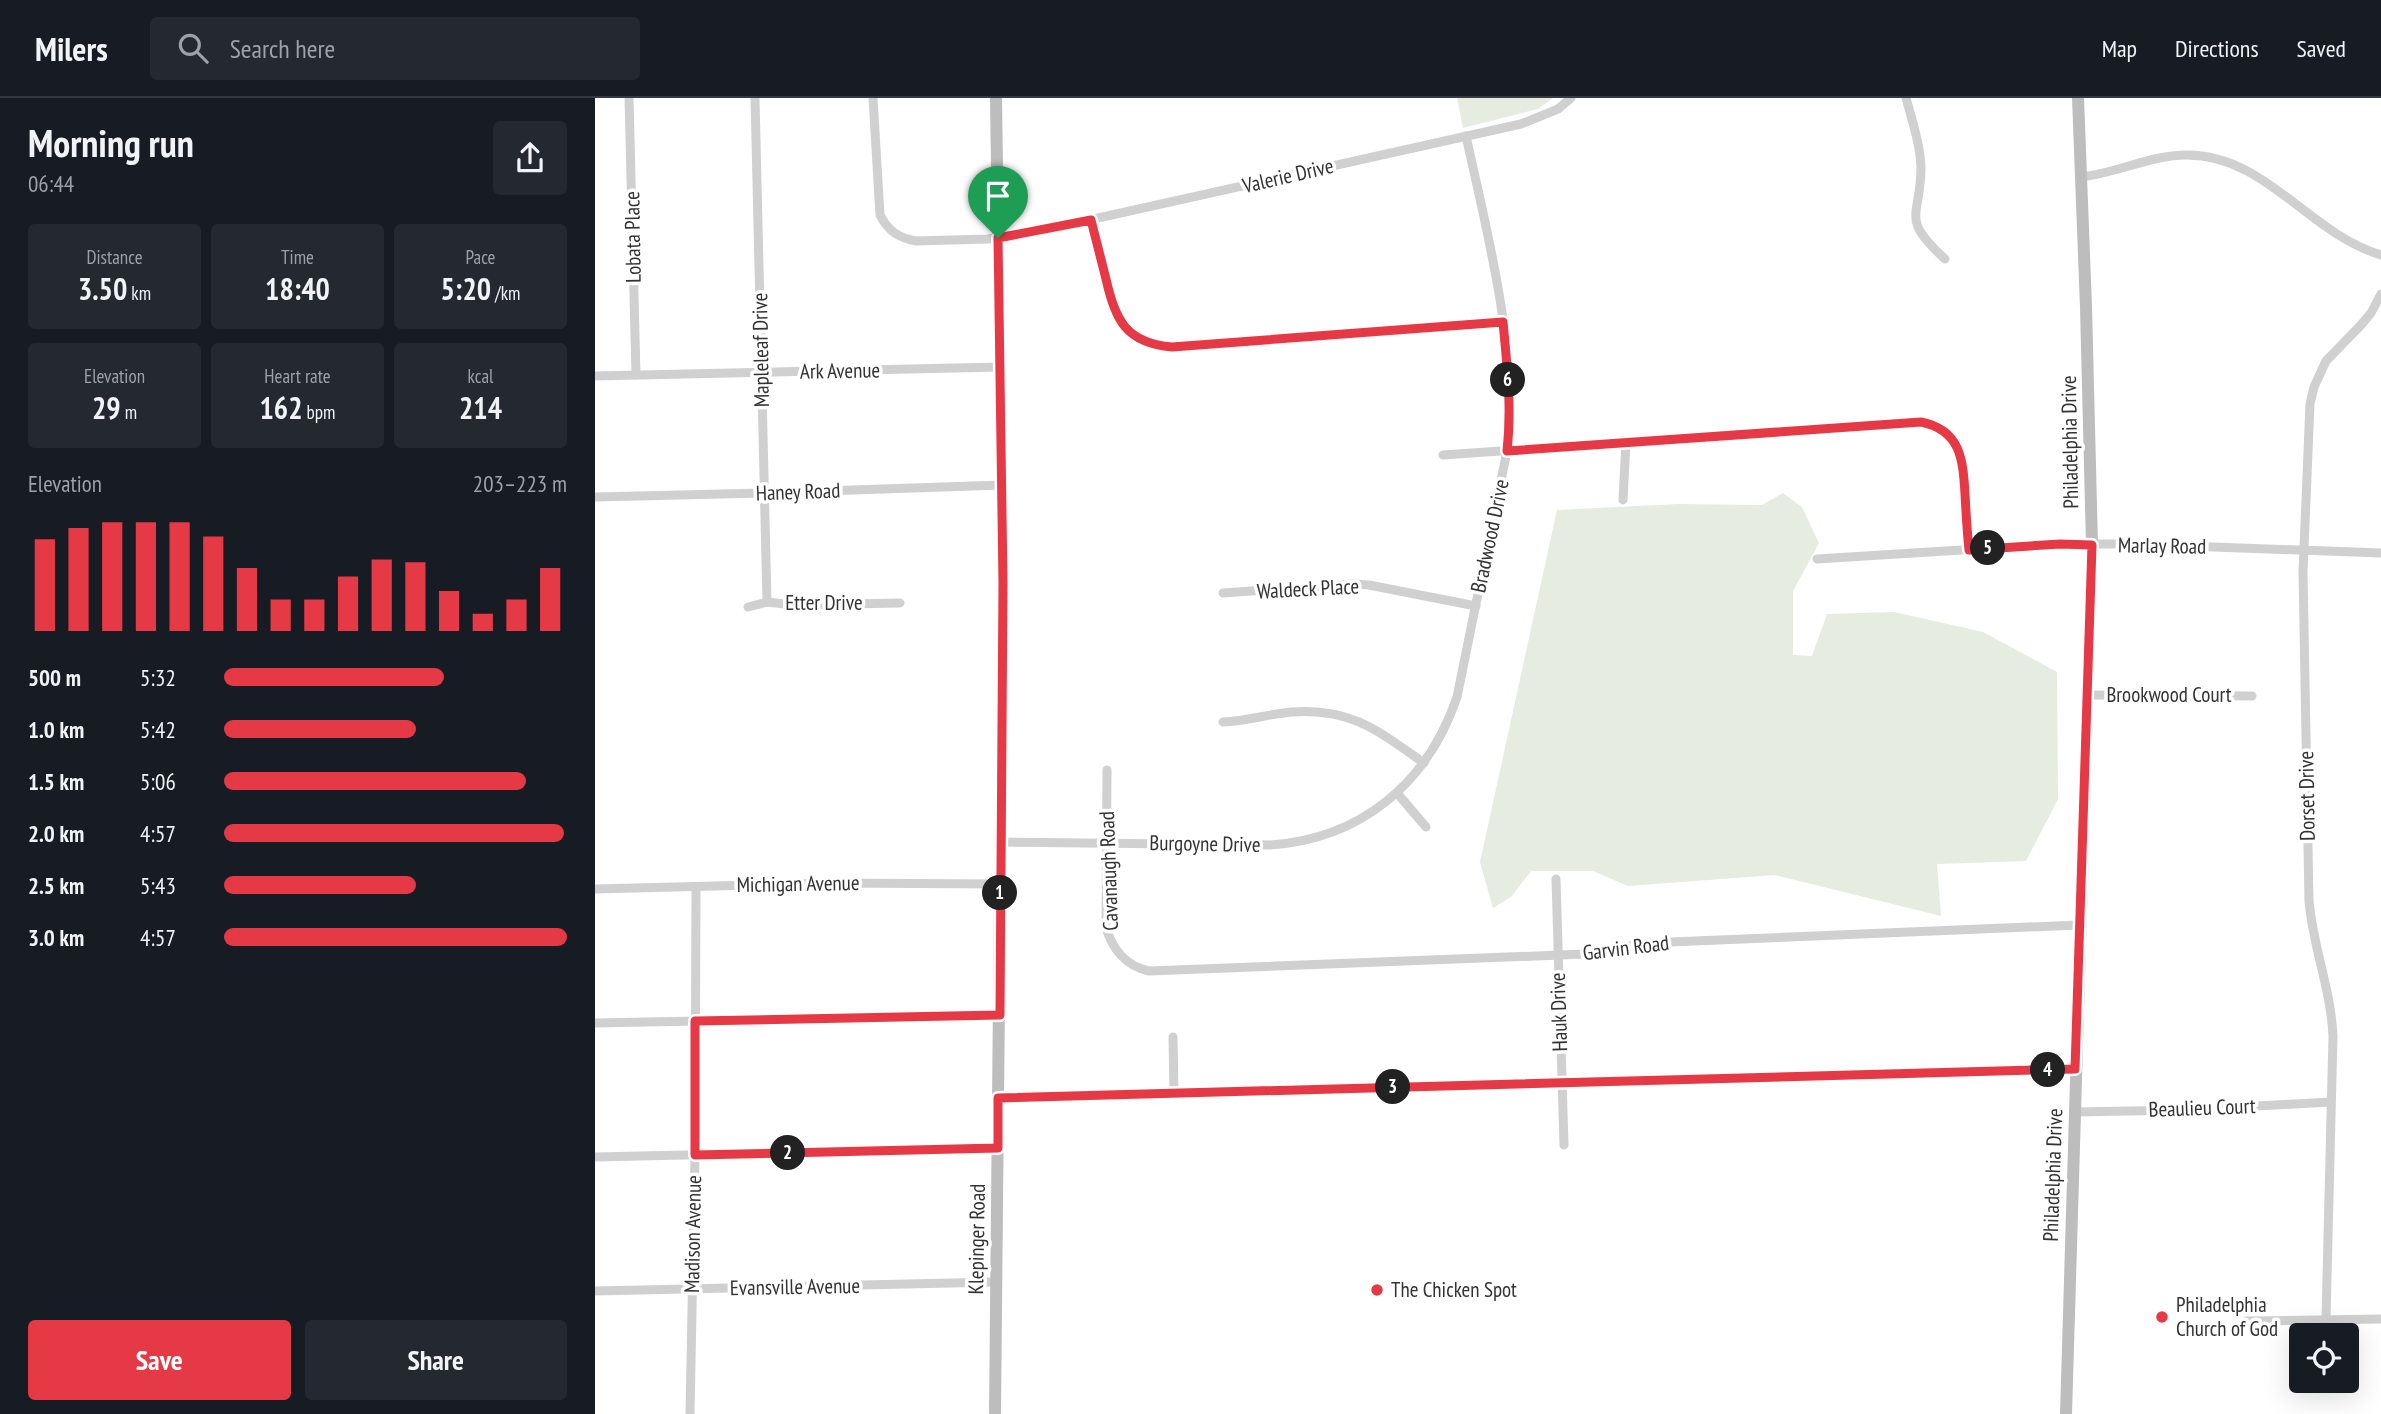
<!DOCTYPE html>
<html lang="en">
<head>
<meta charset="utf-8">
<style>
  body { margin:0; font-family:"PT Sans Narrow",sans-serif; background:#242831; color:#f1f3f6; height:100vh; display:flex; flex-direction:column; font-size:26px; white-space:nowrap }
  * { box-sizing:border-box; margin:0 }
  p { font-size:23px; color:#9ea1a6 }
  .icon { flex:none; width:38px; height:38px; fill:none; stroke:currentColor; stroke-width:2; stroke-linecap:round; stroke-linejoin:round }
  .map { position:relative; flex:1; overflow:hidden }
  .details { display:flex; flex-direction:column; background:#171b24; width:595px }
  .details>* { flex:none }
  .buttons { position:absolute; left:1694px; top:1225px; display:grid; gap:14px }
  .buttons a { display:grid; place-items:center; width:70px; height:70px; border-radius:7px; background:#171b24; box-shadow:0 7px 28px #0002; font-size:35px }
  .pin { position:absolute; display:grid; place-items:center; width:60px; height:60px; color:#fff; margin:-72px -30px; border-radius:50% 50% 50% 0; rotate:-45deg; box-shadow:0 0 7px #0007 }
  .pin .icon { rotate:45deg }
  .km { position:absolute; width:35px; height:35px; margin:-18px; border-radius:50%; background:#222; color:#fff; font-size:19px; line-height:35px; text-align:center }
  .round { display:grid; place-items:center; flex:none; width:74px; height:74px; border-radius:7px; background:#242831 }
  .head { display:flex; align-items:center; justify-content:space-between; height:119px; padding:0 28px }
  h1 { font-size:38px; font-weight:700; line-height:52px }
  .metrics { display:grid; grid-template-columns:repeat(3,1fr); gap:10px; height:119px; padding:7px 28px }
  .metrics div { display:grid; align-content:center; border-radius:7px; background:#242831; text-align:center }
  .metrics b { font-size:30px; font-weight:700 }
  .metrics small { font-size:19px; font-weight:400 }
  .metrics p { font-size:19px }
  .chart { height:196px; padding:14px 28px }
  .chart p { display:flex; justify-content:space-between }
  .chart svg { width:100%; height:126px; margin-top:7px; stroke:#e63946; stroke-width:6 }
  .action { display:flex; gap:14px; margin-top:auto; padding:14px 28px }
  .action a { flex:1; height:80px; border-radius:7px; background:#e63946; color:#fff; font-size:28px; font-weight:700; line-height:80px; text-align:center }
  .action a+a { background:#242831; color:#f1f3f6 }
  ul { padding:0 28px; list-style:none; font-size:23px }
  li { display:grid; grid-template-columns:112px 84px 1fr; align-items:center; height:52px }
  li i { height:18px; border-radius:9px; background:#e63946 }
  header { display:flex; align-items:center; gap:42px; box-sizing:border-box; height:98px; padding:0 35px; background:#171b24; border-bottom:2px solid #363941 }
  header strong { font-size:33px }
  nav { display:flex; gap:38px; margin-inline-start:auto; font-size:24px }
  .search { width:490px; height:63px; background:#242831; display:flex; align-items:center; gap:18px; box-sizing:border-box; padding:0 24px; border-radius:7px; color:#9ea1a6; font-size:26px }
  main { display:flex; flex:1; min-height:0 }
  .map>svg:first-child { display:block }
  .green { fill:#e6ecdf }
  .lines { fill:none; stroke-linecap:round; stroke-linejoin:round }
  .street { stroke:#d0d0d0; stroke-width:9 }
  .secondary { stroke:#bdbdbd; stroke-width:12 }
  .route-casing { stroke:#fff; stroke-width:14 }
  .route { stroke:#e63946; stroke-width:9 }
  .poi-dot { fill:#e63946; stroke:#fff; stroke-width:2.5 }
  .labels { text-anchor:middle; stroke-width:7; stroke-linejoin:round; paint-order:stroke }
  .street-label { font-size:21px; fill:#333; stroke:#fff }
  .poi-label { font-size:21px; fill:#333; stroke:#fff; text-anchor:start }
</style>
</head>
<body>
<header>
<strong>Milers</strong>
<div class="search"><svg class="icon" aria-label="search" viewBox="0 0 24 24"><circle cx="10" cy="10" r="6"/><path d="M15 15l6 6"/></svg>Search here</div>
<nav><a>Map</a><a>Directions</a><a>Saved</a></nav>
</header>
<main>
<section class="details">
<div class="head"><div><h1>Morning run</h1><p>06:44</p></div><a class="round"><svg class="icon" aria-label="share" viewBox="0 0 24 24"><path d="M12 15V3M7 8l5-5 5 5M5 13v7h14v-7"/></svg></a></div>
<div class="metrics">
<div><p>Distance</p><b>3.50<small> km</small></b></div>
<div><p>Time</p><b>18:40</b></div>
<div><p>Pace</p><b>5:20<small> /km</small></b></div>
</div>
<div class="metrics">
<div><p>Elevation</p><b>29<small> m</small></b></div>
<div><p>Heart rate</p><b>162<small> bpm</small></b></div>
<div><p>kcal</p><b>214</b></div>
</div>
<div class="chart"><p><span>Elevation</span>203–223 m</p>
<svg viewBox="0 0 160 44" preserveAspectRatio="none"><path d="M5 44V12M15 44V8M25 44V6M35 44V6M45 44V6M55 44V11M65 44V22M75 44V33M85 44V33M95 44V25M105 44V19M115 44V20M125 44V30M135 44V38M145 44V33M155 44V22"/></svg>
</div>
<ul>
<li><b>500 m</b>5:32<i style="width:64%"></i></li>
<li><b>1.0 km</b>5:42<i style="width:56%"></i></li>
<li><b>1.5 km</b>5:06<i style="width:88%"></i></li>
<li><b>2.0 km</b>4:57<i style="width:99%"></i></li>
<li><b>2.5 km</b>5:43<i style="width:56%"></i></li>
<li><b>3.0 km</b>4:57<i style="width:100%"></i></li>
</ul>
<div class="action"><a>Save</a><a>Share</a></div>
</section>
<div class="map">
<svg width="1786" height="1316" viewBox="0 0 1786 1316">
  <rect width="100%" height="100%" fill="#fff"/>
  <g class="green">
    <polygon points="862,0 958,0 943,11 868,30"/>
    <polygon points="1188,395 1207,409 1224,445 1198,493 1198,557 1217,558 1232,516 1299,514 1388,534 1462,574 1463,701 1431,763 1342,766 1346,818 1180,777 1033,788 998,773 936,773 916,799 898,810 885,764 962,412 1083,406 1167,407"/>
  </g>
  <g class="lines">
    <g class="street">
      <polyline points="34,0 41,277"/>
      <polyline points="160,0 172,504"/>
      <path d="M278 0 285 117C293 133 304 140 321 143L392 141 422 138 926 26 963 11 976 0"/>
      <path d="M1311 0C1317 22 1325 46 1326 69 1326 120 1304 119 1350 161"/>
      <path d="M1486 79C1523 75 1555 57 1592 57 1671 57 1713 135 1786 157"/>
      <path d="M496 122C501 140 505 158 509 176 519 219 528 244 577 249L908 224"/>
      <polyline points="0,278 406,269"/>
      <path d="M848 357 1326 324C1366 332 1368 362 1370 396 1371 415 1372 433 1374 452"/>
      <polyline points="0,399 169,395 407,387"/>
      <polyline points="1028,402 1031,344"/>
      <polyline points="1222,461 1465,446 1537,446 1786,455"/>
      <polyline points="628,495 758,486 774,487 881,508"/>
      <polyline points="153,509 172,504 198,507 305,505"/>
      <polyline points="1492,597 1657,598"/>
      <path d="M628 624C652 623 674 616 697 614 755 609 785 634 829 665"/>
      <path d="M512 672 511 829C517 851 531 868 554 873L990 856 1051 845 1484 827"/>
      <polyline points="802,695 831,729"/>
      <path d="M406 744 675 747C766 741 833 685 862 599L912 353C923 249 893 139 871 38"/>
      <polyline points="961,781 969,1047"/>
      <polyline points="0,791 232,785 406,786"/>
      <polyline points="0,925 405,917"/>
      <polyline points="578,939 579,995"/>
      <polyline points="403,1000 1480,971"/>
      <polyline points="1479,1014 1591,1012 1735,1004"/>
      <polyline points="0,1059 403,1050"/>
      <polyline points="0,1193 401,1184"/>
      <path d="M1731 1221 1738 938C1736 892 1718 849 1714 803L1708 474 1715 306 1719 289 1731 263 1766 227 1776 215 1786 196"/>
      <polyline points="1651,1223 1786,1221"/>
      <polyline points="95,1316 100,1057 101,789"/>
    </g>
    <g class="secondary">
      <polyline points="400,1316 408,485 401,0"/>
      <polyline points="1471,1316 1497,447 1491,209 1483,0"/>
    </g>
  </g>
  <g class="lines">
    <defs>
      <path id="route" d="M496 122C501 142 506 161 511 181 520 222 531 245 577 249L908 224C912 267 917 309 912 353L1326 324C1366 332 1368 362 1370 396 1371 415 1372 433 1374 452L1465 446 1497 447 1480 971 403 1000V1050L100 1057V923L405 917 408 485 403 140Z"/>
    </defs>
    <use href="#route" class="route-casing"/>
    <use href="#route" class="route"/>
  </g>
  <g class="poi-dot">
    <circle cx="782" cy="1192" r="7"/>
    <circle cx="1567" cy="1219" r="7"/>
  </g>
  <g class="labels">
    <g class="street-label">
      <text transform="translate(693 78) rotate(-13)" y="7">Valerie Drive</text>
      <text transform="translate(38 139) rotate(-91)" y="7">Lobata Place</text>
      <text transform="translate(166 252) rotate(-91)" y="7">Mapleleaf Drive</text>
      <text transform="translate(245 273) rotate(-1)" y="7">Ark Avenue</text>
      <text transform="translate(1475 344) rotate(-91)" y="7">Philadelphia Drive</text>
      <text transform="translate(203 394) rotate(-2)" y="7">Haney Road</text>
      <text transform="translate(895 438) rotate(-78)" y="7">Bradwood Drive</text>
      <text transform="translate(1567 448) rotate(1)" y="7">Marlay Road</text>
      <text transform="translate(713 491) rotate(-3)" y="7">Waldeck Place</text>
      <text x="229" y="512">Etter Drive</text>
      <text x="1574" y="604">Brookwood Court</text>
      <text transform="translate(1712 698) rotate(-91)" y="7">Dorset Drive</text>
      <text transform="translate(610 746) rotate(1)" y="7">Burgoyne Drive</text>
      <text transform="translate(514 773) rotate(-92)" y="7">Cavanaugh Road</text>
      <text transform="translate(203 786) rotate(-1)" y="7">Michigan Avenue</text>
      <text transform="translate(1031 850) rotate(-7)" y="7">Garvin Road</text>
      <text transform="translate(964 914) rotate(-92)" y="7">Hauk Drive</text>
      <text transform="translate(1607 1010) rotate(-2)" y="7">Beaulieu Court</text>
      <text transform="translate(1458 1077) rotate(-88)" y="7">Philadelphia Drive</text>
      <text transform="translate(98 1136) rotate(-89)" y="7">Madison Avenue</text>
      <text transform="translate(382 1141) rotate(-89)" y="7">Klepinger Road</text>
      <text transform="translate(200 1189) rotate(-1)" y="7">Evansville Avenue</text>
    </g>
    <g class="poi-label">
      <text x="796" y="1199">The Chicken Spot</text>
      <text x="1581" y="1214">Philadelphia<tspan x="1581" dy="24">Church of God</tspan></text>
    </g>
  </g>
</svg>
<div class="buttons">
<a><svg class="icon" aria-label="locate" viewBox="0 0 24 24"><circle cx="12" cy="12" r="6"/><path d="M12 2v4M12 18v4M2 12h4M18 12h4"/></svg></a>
</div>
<div class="pin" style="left:403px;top:140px;background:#1e9e55"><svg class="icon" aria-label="arrive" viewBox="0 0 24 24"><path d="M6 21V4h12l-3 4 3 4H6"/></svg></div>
<b class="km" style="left:405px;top:795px">1</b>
<b class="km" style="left:193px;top:1055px">2</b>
<b class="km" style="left:798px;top:989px">3</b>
<b class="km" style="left:1453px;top:972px">4</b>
<b class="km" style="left:1393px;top:450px">5</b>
<b class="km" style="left:913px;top:282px">6</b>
</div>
</main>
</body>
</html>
